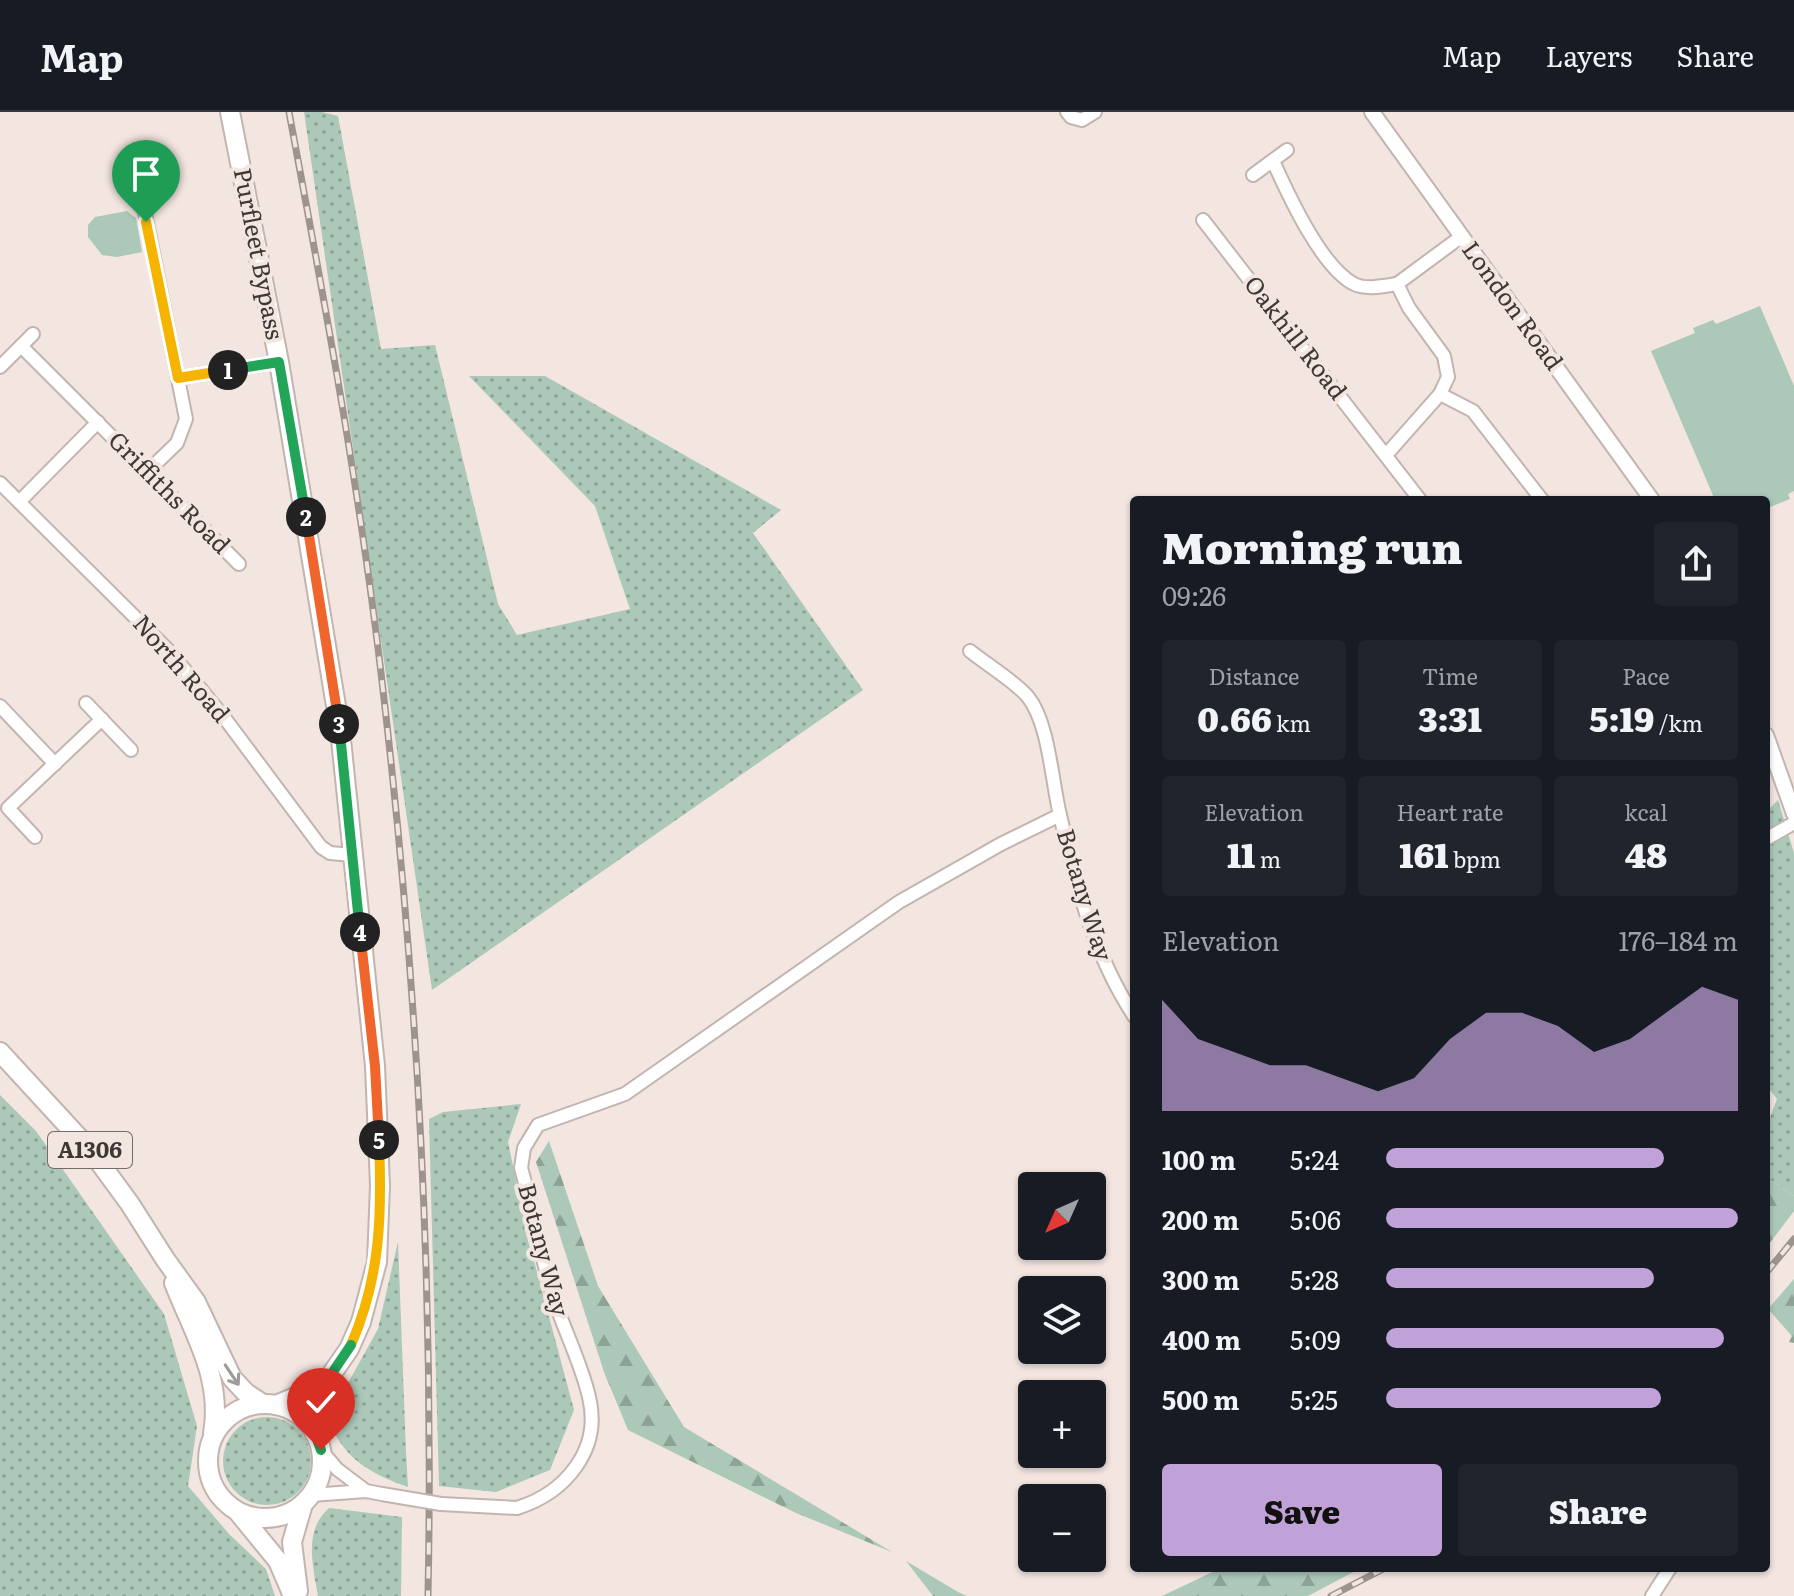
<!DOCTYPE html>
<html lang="en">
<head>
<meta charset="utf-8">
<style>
  body { margin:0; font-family:Literata,serif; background:#20242c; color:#f1f3f6; height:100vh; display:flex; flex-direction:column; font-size:30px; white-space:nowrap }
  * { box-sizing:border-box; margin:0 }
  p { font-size:26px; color:#9ea1a6 }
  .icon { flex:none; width:44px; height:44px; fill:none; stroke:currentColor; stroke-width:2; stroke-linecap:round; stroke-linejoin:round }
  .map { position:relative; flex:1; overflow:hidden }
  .panel { position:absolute; left:1130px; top:384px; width:640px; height:1076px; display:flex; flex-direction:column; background:#171b24; border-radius:8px; box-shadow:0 2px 6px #0004 }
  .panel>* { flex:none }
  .needle { width:52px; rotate:225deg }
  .tools { position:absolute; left:1018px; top:1060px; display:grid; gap:16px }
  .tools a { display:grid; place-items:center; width:88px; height:88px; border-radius:8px; background:#171b24; box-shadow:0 2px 6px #0004; font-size:40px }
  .pin { position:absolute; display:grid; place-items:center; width:68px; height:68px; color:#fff; margin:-82px -34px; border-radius:50% 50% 50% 0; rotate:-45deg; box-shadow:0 0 8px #0007 }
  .pin .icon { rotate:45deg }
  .km { position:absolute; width:40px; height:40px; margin:-20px; border-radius:50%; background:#222; color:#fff; font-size:22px; line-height:40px; text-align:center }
  .round { display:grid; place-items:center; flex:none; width:84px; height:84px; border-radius:8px; background:#20242c }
  .head { display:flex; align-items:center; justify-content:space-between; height:136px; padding:0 32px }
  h1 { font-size:44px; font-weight:800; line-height:60px }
  .metrics { display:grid; grid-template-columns:repeat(3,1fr); gap:12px; height:136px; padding:8px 32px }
  .metrics div { display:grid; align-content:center; border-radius:8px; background:#20242c; text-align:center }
  .metrics b { font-size:34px; font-weight:800 }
  .metrics small { font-size:22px; font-weight:400 }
  .metrics p { font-size:22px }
  .chart { height:224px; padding:16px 32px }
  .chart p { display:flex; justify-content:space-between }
  .chart svg { width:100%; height:144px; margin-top:8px; fill:#c0a2d8; opacity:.7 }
  .button { display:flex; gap:16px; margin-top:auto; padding:16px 32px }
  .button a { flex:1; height:92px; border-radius:8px; background:#c0a2d8; color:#111; font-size:32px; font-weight:800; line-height:92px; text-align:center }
  .button a+a { background:#20242c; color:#f1f3f6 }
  ul { padding:0 32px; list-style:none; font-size:26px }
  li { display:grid; grid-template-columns:128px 96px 1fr; align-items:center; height:60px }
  li i { height:20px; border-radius:10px; background:#c0a2d8 }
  header { display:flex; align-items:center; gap:48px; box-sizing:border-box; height:112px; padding:0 40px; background:#171b24; border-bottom:2px solid #363941 }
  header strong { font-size:38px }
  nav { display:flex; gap:44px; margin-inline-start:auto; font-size:28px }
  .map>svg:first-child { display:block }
  .grass { fill:url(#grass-dots) }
  .forest { fill:url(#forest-firs) }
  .park { fill:#abc8b8 }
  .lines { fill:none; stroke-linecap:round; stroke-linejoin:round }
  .minor-casing { stroke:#c2b5b0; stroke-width:16 }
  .tertiary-casing { stroke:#c2b5b0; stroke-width:18 }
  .primary-casing { stroke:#c2b5b0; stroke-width:22 }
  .minor { stroke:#fff; stroke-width:12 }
  .tertiary { stroke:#fff; stroke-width:14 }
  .primary { stroke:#fff; stroke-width:18 }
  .rail-casing { stroke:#9d938f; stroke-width:7 }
  .rail { stroke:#f3e5e0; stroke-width:4; stroke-dasharray:12; stroke-linecap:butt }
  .minor-bridge-casing { stroke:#c2b5b0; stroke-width:16; stroke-linecap:butt }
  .minor-bridge { stroke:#fff; stroke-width:12 }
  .oneway { stroke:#9e9c9a }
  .split-1-casing { stroke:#fff; stroke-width:16 }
  .split-2-casing { stroke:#fff; stroke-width:16 }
  .split-3-casing { stroke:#fff; stroke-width:16 }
  .split-4-casing { stroke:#fff; stroke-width:16 }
  .split-5-casing { stroke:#fff; stroke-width:16 }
  .split-6-casing { stroke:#fff; stroke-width:16 }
  .split-7-casing { stroke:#fff; stroke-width:16 }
  .split-1 { stroke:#f5b400; stroke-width:10 }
  .split-2 { stroke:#22a559; stroke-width:10 }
  .split-3 { stroke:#f0652b; stroke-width:10 }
  .split-4 { stroke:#22a559; stroke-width:10 }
  .split-5 { stroke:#f0652b; stroke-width:10 }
  .split-6 { stroke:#f5b400; stroke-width:10 }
  .split-7 { stroke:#22a559; stroke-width:10 }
  .labels { text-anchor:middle; stroke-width:8; stroke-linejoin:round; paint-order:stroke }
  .shield { fill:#f3e5e0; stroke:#746c69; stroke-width:2 }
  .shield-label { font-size:22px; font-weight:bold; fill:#3d3836 }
  .street-label { font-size:24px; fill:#3d3836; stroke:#f3e5e0 }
</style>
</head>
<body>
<header>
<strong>Map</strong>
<nav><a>Map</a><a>Layers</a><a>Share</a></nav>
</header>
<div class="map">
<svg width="1794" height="1484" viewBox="0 0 1794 1484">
  <defs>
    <pattern id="grass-dots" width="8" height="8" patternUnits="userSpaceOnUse" patternTransform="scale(2)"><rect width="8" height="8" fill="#abc8b8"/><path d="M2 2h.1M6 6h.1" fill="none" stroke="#8ca396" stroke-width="1.8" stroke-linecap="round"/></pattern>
    <pattern id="forest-firs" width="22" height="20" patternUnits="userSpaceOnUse" patternTransform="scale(2)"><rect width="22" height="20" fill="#abc8b8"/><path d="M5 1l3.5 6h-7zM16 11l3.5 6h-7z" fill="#8ca396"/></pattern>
  </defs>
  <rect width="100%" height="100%" fill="#f3e5e0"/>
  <g class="grass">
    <polygon points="304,0 322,0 338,4 381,237 435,233 498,492 517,523 630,497 595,394 469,264 545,264 781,398 753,421 863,578 432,878"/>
    <polygon points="1778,688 1794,741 1794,1084 1766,1065 1766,1016 1777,987 1766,973 1766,700"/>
    <polygon points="0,983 36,1019 164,1202 197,1314 188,1374 229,1422 266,1457 275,1484 0,1484"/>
    <polygon points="521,992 508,1030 529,1130 574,1298 550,1358 496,1380 439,1374 429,1007 443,1000"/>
    <path d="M398 1130 406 1340 408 1375C374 1363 349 1350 332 1317L343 1280 378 1217Z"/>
    <circle cx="267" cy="1349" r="44"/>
    <path d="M329 1396 402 1405 401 1484H318C313 1453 303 1419 329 1396Z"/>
  </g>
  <g class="forest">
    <polygon points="549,1029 598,1174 684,1315 892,1440 796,1401 628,1318 604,1260 536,1050"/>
    <polygon points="1766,1065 1794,1084 1794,1099 1766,1136"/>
    <polygon points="1794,1167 1794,1231 1789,1230 1792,1224 1768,1197"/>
    <polygon points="906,1449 958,1480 967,1484 933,1484"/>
    <polygon points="1221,1456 1361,1456 1308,1484 1162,1484"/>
  </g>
  <g class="park">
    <polygon points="127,99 136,106 142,140 117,145 102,143 88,125 88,113 95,105"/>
    <polygon points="1760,194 1794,274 1794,379 1788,382 1790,387 1770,395 1766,388 1715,388 1651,239 1695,221 1693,216 1713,208 1716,212"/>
  </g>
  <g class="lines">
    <defs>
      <g id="minor">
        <polyline points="1067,0 1071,5 1082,8 1095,0"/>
        <path d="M1273 49C1288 82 1321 155 1354 172 1366 178 1384 174 1397 172"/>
        <polyline points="1253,63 1287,38"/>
        <polyline points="144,96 186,307 177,331 147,360"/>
        <polyline points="1203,108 1420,388"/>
        <polyline points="21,234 239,452"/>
        <polyline points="0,255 33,222"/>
        <polyline points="178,266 279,250"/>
        <polyline points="1440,282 1473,299 1542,388"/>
        <polyline points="1386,343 1440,282 1448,265 1444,244 1409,196 1397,172 1462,124"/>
        <polyline points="0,371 170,540 223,604 321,735 330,741 352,743"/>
        <polyline points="19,390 98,310"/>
        <path d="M970 539C986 552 1017 571 1028 585 1049 611 1052 671 1060 703 1076 773 1094 843 1134 904"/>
        <polyline points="86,591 131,638"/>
        <polyline points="0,594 55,652"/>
        <polyline points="35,725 8,696 102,607"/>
        <polyline points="1766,727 1794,711"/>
        <polyline points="321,1338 337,1357 366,1379"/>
        <polyline points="311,1383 366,1379 382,1382"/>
        <path d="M441 1392 517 1396C565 1381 602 1338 589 1285 581 1250 563 1216 552 1181 540 1140 533 1097 521 1056L524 1036 538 1013 625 982 899 790 1001 732 1060 703"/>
        <polyline points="1652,1484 1670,1456"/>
      </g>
      <g id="tertiary">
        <polyline points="1372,0 1652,388"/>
        <polyline points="1766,623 1794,702"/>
      </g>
      <g id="primary">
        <polyline points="230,0 279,250 340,618 375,954 380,1074 377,1150 361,1210 349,1237 324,1273 315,1322"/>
        <polyline points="0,940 92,1040 130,1092 165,1147 196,1190 232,1266 246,1281 263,1292"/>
        <path d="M174 1171C193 1220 223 1266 213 1321"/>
        <circle cx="265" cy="1349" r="57"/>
        <polyline points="276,1293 324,1273"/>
        <polyline points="238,1400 278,1449 293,1484"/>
        <polyline points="298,1479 292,1430 303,1392"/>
      </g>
    </defs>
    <use href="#minor" class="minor-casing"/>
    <use href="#tertiary" class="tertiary-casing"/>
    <use href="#primary" class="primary-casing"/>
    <use href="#minor" class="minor"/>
    <use href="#tertiary" class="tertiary"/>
    <use href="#primary" class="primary"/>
    <defs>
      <g id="rail">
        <path d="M289 0C325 192 361 384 383 578 418 878 434 1182 428 1484"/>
        <polyline points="1766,1161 1794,1127"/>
        <polyline points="1331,1484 1385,1456"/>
      </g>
    </defs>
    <use href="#rail" class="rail-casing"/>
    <use href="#rail" class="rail"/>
    <defs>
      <polyline id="minor-bridge" points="382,1382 441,1392"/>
    </defs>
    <use href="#minor-bridge" class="minor-bridge-casing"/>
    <use href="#minor-bridge" class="minor-bridge"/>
  </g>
  <defs><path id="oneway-shaft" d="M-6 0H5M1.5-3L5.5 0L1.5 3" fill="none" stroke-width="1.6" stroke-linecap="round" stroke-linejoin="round" transform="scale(2)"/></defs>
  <use class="oneway" href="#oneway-shaft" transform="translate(232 1263) rotate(56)"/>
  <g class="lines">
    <defs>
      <polyline id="split-1" points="146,110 178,266 228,258"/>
      <polyline id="split-2" points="228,258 279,250 306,405"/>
      <polyline id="split-3" points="306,405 339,612"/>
      <polyline id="split-4" points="339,612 360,820"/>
      <polyline id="split-5" points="360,820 375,954 379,1028"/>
      <path id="split-6" d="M351 1233C381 1164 382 1102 379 1028"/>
      <polyline id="split-7" points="321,1338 315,1322 324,1273 351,1233"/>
    </defs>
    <use href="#split-1" class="split-1-casing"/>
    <use href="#split-2" class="split-2-casing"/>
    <use href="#split-3" class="split-3-casing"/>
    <use href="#split-4" class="split-4-casing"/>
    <use href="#split-5" class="split-5-casing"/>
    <use href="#split-6" class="split-6-casing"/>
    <use href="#split-7" class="split-7-casing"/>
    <use href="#split-1" class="split-1"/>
    <use href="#split-2" class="split-2"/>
    <use href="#split-3" class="split-3"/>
    <use href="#split-4" class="split-4"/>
    <use href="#split-5" class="split-5"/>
    <use href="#split-6" class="split-6"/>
    <use href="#split-7" class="split-7"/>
  </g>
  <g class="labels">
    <rect class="shield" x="48" y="1020" width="84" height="36" rx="6"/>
    <g class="shield-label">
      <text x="90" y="1046">A1306</text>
    </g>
    <g class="street-label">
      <text transform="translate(258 142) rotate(79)" y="8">Purfleet Bypass</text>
      <text transform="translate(1512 194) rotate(54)" y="8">London Road</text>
      <text transform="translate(1295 226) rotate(52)" y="8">Oakhill Road</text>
      <text transform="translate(169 381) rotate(45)" y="8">Griffiths Road</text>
      <text transform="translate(181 557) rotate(49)" y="8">North Road</text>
      <text transform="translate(1084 783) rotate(73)" y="8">Botany Way</text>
      <text transform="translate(543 1138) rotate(75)" y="8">Botany Way</text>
    </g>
  </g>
</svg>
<div class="tools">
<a><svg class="needle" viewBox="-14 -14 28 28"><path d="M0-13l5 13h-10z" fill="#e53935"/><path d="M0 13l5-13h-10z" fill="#9ea1a6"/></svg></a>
<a><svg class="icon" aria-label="layers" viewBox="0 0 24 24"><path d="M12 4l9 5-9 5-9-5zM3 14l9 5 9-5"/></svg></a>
<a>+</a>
<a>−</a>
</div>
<div class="pin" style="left:146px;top:110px;background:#1e9e55"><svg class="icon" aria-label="arrive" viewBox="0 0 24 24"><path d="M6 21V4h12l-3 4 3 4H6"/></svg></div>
<div class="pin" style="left:321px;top:1338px;background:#d93025"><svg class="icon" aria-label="check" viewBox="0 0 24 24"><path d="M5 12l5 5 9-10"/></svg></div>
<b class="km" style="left:228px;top:258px">1</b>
<b class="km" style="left:306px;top:405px">2</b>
<b class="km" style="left:339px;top:612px">3</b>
<b class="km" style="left:360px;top:820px">4</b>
<b class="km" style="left:379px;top:1028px">5</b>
<section class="panel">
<div class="head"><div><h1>Morning run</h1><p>09:26</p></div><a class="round"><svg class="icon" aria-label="share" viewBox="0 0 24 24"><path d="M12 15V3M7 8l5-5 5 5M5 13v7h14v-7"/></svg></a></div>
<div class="metrics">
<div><p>Distance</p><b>0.66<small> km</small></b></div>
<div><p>Time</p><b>3:31</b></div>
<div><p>Pace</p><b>5:19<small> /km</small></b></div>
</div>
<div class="metrics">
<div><p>Elevation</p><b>11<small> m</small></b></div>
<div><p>Heart rate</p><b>161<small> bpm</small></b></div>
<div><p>kcal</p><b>48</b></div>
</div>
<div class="chart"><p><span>Elevation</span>176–184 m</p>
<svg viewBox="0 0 160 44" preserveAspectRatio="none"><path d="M0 44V10L10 22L20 26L30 30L40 30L50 34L60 38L70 34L80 22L90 14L100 14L110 18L120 26L130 22L140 14L150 6L160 10V44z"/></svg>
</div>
<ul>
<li><b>100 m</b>5:24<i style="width:79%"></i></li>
<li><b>200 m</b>5:06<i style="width:100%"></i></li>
<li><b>300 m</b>5:28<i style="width:76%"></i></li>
<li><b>400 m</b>5:09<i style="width:96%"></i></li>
<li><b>500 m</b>5:25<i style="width:78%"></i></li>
</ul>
<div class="button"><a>Save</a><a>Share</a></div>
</section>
</div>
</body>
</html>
